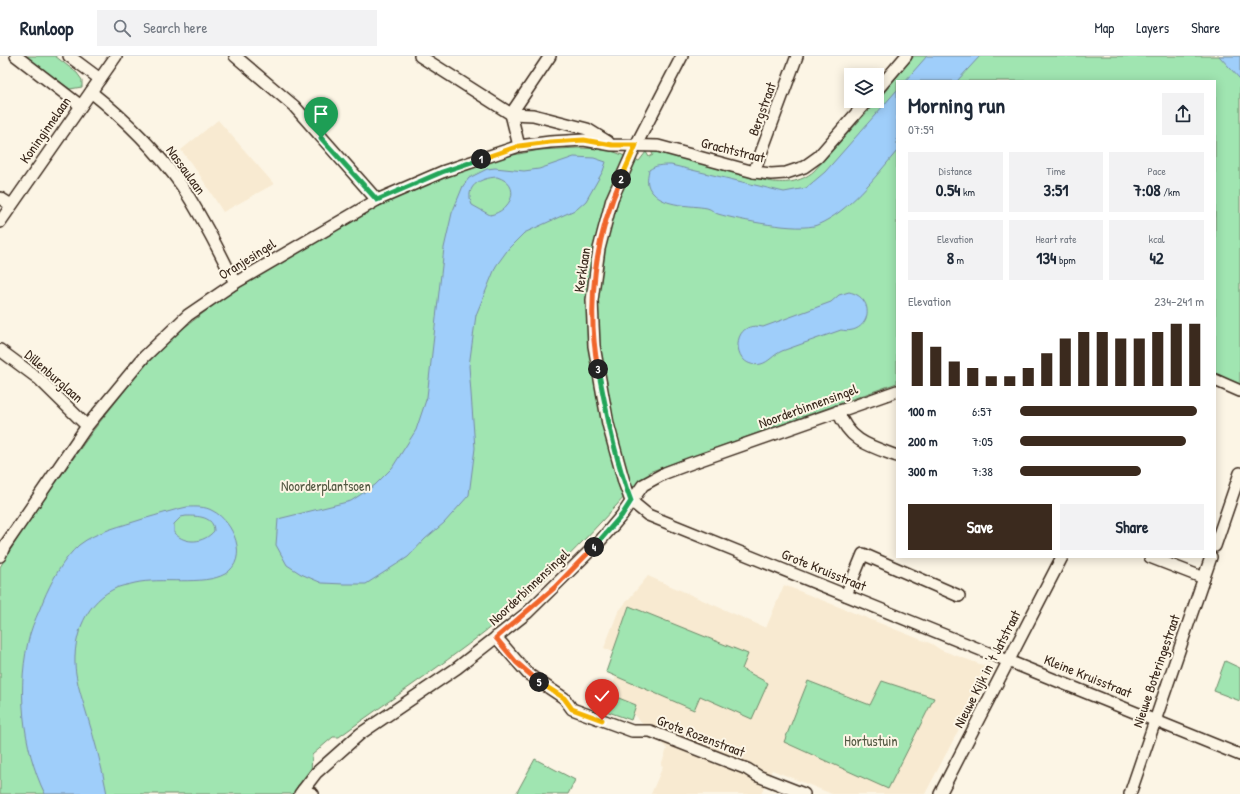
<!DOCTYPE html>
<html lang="en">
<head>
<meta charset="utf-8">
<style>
  body { margin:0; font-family:"Patrick Hand",sans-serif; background:#f2f2f3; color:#1f2937; height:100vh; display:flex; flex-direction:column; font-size:15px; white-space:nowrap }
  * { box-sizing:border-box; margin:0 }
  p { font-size:13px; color:#747a83 }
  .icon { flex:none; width:22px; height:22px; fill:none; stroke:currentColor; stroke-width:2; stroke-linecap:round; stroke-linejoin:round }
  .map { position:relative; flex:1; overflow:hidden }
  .sheet { position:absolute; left:896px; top:24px; width:320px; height:478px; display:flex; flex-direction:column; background:#fff; border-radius:0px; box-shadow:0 2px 10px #0003 }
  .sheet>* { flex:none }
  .fabs { position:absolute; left:844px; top:12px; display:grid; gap:8px }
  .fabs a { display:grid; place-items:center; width:40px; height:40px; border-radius:0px; background:#fff; box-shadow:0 2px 10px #0003; font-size:20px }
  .pin { position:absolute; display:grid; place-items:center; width:34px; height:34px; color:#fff; margin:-41px -17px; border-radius:50% 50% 50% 0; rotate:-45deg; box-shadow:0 0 4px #0007 }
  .pin .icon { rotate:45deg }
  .km { position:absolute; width:20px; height:20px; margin:-10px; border-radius:50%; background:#222; color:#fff; font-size:11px; line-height:20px; text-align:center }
  .round { display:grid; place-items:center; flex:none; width:42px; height:42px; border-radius:0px; background:#f2f2f3 }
  .headline { display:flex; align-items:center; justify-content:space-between; height:68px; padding:0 12px }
  h1 { font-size:22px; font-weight:800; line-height:30px }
  .metrics { display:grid; grid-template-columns:repeat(3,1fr); gap:6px; height:68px; padding:4px 12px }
  .metrics div { display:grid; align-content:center; border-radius:0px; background:#f2f2f3; text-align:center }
  .metrics b { font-size:17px; font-weight:800 }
  .metrics small { font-size:11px; font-weight:400 }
  .metrics p { font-size:11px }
  .chart { height:112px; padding:8px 12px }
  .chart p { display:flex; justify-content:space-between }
  .chart svg { width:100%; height:72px; margin-top:4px; stroke:#3b2a1e; stroke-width:6 }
  .action { display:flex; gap:8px; margin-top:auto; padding:8px 12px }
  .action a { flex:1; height:46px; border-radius:0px; background:#3b2a1e; color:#fff; font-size:16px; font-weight:800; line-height:46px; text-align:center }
  .action a+a { background:#f2f2f3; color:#1f2937 }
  ul { padding:0 12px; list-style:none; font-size:13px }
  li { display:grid; grid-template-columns:64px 48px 1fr; align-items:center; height:30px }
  li i { height:10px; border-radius:5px; background:#3b2a1e }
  header { display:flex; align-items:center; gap:24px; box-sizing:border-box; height:56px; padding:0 20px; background:#fff; border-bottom:1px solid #e0e1e3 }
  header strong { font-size:19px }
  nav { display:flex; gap:22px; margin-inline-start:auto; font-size:14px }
  .search { width:280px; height:36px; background:#f2f2f3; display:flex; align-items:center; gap:10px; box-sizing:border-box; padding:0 14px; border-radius:0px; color:#747a83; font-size:15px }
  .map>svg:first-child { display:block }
  .built { fill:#f8ead1 }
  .green { fill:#a0e5b1; stroke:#6e8868 }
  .water { fill:#9fcefa; stroke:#778ca2; fill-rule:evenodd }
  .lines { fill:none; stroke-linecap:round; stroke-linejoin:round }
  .street-casing { stroke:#3b2a1e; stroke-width:14 }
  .street { stroke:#fcf5e5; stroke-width:11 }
  .split-1-casing { stroke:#fff; stroke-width:8 }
  .split-2-casing { stroke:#fff; stroke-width:8 }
  .split-3-casing { stroke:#fff; stroke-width:8 }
  .split-4-casing { stroke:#fff; stroke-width:8 }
  .split-5-casing { stroke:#fff; stroke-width:8 }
  .split-6-casing { stroke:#fff; stroke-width:8 }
  .split-1 { stroke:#22a559; stroke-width:5 }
  .split-2 { stroke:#f5b400; stroke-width:5 }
  .split-3 { stroke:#f0652b; stroke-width:5 }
  .split-4 { stroke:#22a559; stroke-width:5 }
  .split-5 { stroke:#f0652b; stroke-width:5 }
  .split-6 { stroke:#f5b400; stroke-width:5 }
  .labels { text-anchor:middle; stroke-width:4; stroke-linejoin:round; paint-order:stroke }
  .street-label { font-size:14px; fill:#3b2a1e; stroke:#fcf5e5 }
  .park-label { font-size:14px; fill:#545943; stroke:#fcf5e5 }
</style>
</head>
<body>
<header>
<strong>Runloop</strong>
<div class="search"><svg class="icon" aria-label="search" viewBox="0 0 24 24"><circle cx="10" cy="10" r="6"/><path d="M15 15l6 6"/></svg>Search here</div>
<nav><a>Map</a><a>Layers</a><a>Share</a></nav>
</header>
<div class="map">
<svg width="1240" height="738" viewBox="0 0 1240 738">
  <rect width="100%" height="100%" fill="#fcf5e5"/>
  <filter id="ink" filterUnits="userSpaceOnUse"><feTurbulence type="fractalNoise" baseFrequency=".025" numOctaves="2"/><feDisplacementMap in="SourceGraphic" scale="8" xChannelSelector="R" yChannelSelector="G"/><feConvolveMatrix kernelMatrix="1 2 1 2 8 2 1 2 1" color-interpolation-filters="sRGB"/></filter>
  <g filter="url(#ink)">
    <g class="built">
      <polygon points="218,64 274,128 223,156 199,118 181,94"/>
      <polygon points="648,520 766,572 784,529 932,588 941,594 988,611 989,616 925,738 832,738 772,714 761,738 651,738 663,710 661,709 667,693 633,658 636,649 609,638 624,601 604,592 618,556"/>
    </g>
    <g class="green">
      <polygon points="25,0 55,0 77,17 82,24 82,31 70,33"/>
      <path d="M914 0H1240V329L1215 317V25H897V327L649 416 650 419 640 424C598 469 557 515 510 555 456 601 396 639 339 681H333L312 699 311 717 294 738H0V511L25 470 95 372 142 313 159 295 181 274 223 242 295 197 378 150 443 122 508 100 540 94 578 92 606 93 639 105 646 96 649 101 653 99 651 95H655L767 125C784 128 800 127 814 115L877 45Z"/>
      <polygon points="629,550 748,598 742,613 768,627 752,663 700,640 694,654 606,616"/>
      <polygon points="1225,605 1240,612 1240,645 1214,635"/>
      <polygon points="808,625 870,649 882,625 934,642 888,733 784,686"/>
      <polygon points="609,638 636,649 631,664 603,654"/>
      <polygon points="535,703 575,724 568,738 516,738"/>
    </g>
    <g class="water">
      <polygon points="927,0 980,0 957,25 905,25"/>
      <polygon points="1219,0 1240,0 1240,23"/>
      <path d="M897 34V95C875 121 850 155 817 169 799 176 738 164 718 158 714 157 712 153 707 152 691 149 665 151 653 137 646 130 647 123 649 114 656 109 661 109 671 109L784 136 806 132 825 116Z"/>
      <path d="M574 101 594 102 606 106 603 115 586 145 577 153 524 177 509 192 496 210 476 259 469 310 475 392 469 439 444 467 425 483 408 501 366 528H344L322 527 301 518 287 509 276 489 278 463 351 445 375 429 392 412 416 374 427 341 444 192 452 157 463 130 469 122 487 113 495 112 524 115 539 113ZM497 121C523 129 511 155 490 159L472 149C464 130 480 122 497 121Z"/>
      <path d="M849 236C878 242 870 280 841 274L782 295C773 299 769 306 761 308 732 315 728 263 763 271L831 246 839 239Z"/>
      <path d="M187 451C196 451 205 450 213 455 233 465 250 503 225 518 204 530 160 521 135 527 128 529 118 530 112 534 83 549 71 587 76 618 78 632 83 645 87 659 95 685 102 711 107 738H45C22 691 16 629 30 578 33 567 39 556 43 545 51 526 63 503 79 489 97 475 122 470 143 463 158 459 172 454 187 451ZM186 460C197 460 214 460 214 475 204 487 186 489 174 477V468L181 461Z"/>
    </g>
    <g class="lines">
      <defs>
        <g id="street">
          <polyline points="16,0 81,50"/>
          <polyline points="69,0 100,23"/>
          <polyline points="235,0 294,50 377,144"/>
          <polyline points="420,0 511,58 533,59 587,73 608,86"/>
          <polyline points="682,0 636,89 612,143 599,193 592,244 594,290 608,368 624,426 631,445 648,459 1240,699"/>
          <polyline points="877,34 906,0"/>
          <path d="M91 36C125 63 157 95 182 130 202 161 219 194 235 227"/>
          <polyline points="519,90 511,58 550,0"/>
          <polyline points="754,116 797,0"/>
          <polyline points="0,142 11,149"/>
          <polyline points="0,166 116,0"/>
          <polyline points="0,294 39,323 87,370"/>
          <polyline points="1215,324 1240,335"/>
          <path d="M838 355C849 385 869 390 897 400"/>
          <polyline points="1215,490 1240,417"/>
          <polyline points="0,500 4,491 87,370 144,301 188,259 235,227 377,144 442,116 519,90 550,86 584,84 612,89 658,90 754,116 771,118 786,117 804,111 818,101 867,45"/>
          <polyline points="1150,501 1204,522"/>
          <polyline points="846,539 863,498 959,540"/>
          <polyline points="496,581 528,618 564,642 572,653 632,675 650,675 747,713 758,720 804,738"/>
          <polyline points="303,734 313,738"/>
          <polyline points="300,738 316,717 360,678 457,612 527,557 600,485 622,459 643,429 665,417 689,408 897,335"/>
          <polyline points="940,738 1062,501"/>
          <polyline points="1130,738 1211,501"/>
        </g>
      </defs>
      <use href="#street" class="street-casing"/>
      <use href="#street" class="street"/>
    </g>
  </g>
  <g class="lines" filter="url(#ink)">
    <defs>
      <polyline id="split-1" points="321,82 377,144 442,116 481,103"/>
      <polyline id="split-2" points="481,103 519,90 550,86 584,84 612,89 636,89 621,123"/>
      <path id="split-3" d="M598 313C586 250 595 181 621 123"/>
      <path id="split-4" d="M594 491 622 459 631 445C615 403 607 358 598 313"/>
      <polyline id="split-5" points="539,626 516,606 496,582 554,532 594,491"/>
      <polyline id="split-6" points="539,626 564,642 572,653 602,664"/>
    </defs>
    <use href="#split-1" class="split-1-casing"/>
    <use href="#split-2" class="split-2-casing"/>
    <use href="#split-3" class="split-3-casing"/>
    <use href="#split-4" class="split-4-casing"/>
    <use href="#split-5" class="split-5-casing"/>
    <use href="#split-6" class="split-6-casing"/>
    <use href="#split-1" class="split-1"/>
    <use href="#split-2" class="split-2"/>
    <use href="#split-3" class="split-3"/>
    <use href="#split-4" class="split-4"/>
    <use href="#split-5" class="split-5"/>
    <use href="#split-6" class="split-6"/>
  </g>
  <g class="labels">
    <g class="street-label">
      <text transform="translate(762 53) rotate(-70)" y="5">Bergstraat</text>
      <text transform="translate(45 74) rotate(-55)" y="5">Koninginnelaan</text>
      <text transform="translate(733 94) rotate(14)" y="5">Grachtstraat</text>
      <text transform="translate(186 114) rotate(54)" y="5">Nassaulaan</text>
      <text transform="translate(247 203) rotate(-32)" y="5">Oranjesingel</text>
      <text transform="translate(582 214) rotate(-81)" y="5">Kerklaan</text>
      <text transform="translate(54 320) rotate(41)" y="5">Dillenburglaan</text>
      <text transform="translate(808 350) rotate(-20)" y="5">Noorderbinnensingel</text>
      <text transform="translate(824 514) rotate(22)" y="5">Grote Kruisstraat</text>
      <text transform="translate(529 531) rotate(-43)" y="5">Noorderbinnensingel</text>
      <text transform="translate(987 613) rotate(-63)" y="5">Nieuwe Kijk in 't Jatstraat</text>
      <text transform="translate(1156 615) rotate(-71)" y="5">Nieuwe Boteringestraat</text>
      <text transform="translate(1088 620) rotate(22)" y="5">Kleine Kruisstraat</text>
      <text transform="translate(701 680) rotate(21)" y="5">Grote Rozenstraat</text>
    </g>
    <g class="park-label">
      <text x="326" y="435">Noorderplantsoen</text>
      <text x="871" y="690">Hortustuin</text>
    </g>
  </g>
</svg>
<div class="fabs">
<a><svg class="icon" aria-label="layers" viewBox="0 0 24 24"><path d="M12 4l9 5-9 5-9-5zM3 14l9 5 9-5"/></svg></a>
</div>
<div class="pin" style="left:321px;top:82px;background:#1e9e55"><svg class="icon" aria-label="arrive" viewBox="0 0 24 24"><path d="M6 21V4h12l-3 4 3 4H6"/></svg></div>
<div class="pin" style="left:602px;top:664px;background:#d93025"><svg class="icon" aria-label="check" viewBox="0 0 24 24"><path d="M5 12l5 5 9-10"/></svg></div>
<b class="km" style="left:481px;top:103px">1</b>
<b class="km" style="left:621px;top:123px">2</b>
<b class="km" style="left:598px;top:313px">3</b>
<b class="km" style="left:594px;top:491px">4</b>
<b class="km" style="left:539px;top:626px">5</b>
<section class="sheet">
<div class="headline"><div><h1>Morning run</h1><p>07:59</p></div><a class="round"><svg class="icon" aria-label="share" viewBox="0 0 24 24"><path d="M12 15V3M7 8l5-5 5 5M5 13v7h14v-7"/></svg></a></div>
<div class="metrics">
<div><p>Distance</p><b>0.54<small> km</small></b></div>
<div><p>Time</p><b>3:51</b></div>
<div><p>Pace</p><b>7:08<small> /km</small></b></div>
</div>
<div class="metrics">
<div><p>Elevation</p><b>8<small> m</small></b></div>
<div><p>Heart rate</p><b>134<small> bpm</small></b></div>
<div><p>kcal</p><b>42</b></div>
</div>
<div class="chart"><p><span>Elevation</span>234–241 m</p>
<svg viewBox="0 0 160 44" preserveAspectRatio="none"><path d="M5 44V11M15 44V20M25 44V29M35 44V33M45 44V38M55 44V38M65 44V33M75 44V24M85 44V15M95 44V11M105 44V11M115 44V15M125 44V15M135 44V11M145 44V6M155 44V6"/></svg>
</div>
<ul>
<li><b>100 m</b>6:57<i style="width:96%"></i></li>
<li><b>200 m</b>7:05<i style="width:90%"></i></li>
<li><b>300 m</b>7:38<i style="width:66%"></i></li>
</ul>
<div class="action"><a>Save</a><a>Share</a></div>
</section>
</div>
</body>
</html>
